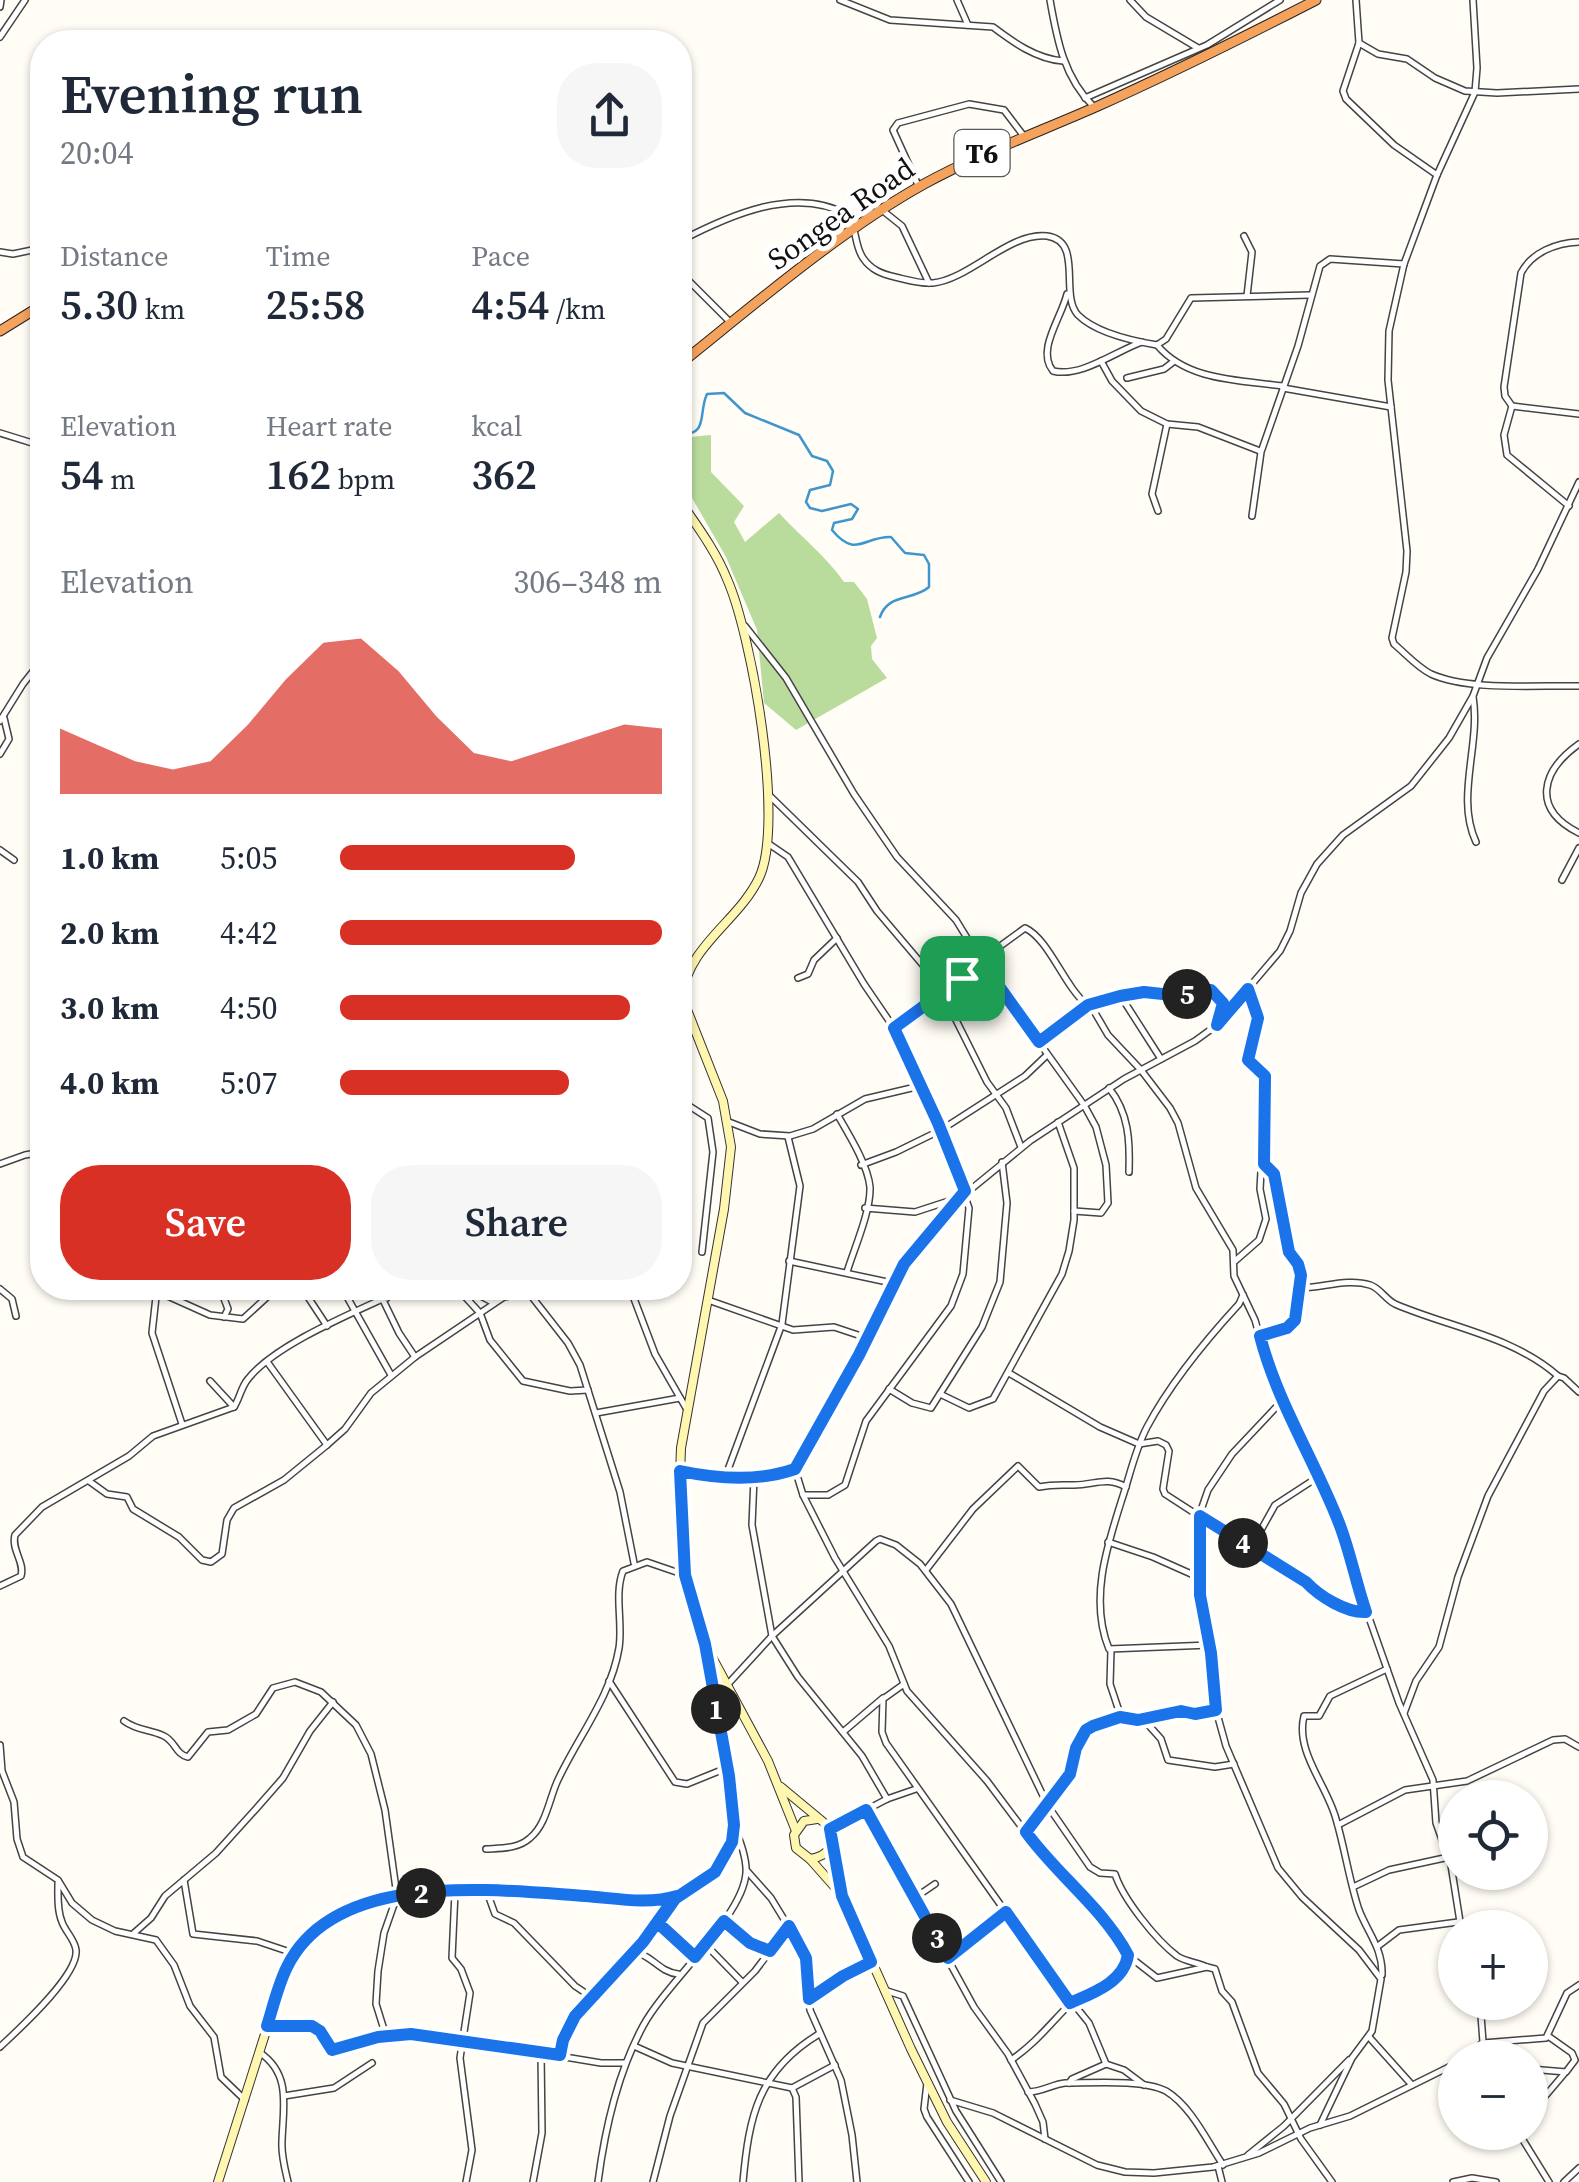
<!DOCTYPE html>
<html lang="en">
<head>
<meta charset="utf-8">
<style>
  body { margin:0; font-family:"Source Serif 4",serif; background:#f6f6f7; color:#1f2937; height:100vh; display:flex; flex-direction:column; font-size:38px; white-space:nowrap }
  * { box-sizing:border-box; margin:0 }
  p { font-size:32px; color:#747a83 }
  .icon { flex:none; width:55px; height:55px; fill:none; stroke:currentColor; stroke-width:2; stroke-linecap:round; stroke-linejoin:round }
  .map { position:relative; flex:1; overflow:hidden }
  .details { position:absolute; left:30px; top:30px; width:662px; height:1270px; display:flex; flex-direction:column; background:#fff; border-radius:40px; box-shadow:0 2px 8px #0004 }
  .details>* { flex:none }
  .tools { position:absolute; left:1438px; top:1780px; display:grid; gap:20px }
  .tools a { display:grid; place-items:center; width:110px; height:110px; border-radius:50%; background:#fff; box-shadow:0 2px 8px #0004; font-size:50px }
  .pin { position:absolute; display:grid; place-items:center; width:85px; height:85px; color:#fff; margin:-42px; border-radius:20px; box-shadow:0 5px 15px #0006 }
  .km { position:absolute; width:50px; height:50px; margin:-25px; border-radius:50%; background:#222; color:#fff; font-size:28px; line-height:50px; text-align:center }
  .round { display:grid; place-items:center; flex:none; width:105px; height:105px; border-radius:40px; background:#f6f6f7 }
  .summary { display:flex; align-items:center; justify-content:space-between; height:170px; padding:0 30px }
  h1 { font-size:55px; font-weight:600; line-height:75px }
  .stats { display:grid; grid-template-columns:repeat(3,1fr); gap:15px; height:170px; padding:10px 30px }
  .stats div { display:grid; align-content:center }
  .stats b { font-size:42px; font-weight:600 }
  .stats small { font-size:28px; font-weight:400 }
  .stats p { font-size:28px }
  .chart { height:280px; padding:20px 30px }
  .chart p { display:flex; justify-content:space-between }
  .chart svg { width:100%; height:180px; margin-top:10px; fill:#d93025; opacity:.7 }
  .primary-button { display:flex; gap:20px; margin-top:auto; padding:20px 30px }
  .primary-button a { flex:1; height:115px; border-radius:40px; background:#d93025; color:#fff; font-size:40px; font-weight:600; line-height:115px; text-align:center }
  .primary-button a+a { background:#f6f6f7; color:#1f2937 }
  ul { padding:0 30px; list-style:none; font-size:32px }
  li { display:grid; grid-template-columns:160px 120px 1fr; align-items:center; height:75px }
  li i { height:25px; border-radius:12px; background:#d93025 }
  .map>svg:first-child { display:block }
  .forest { fill:#b9dc9c }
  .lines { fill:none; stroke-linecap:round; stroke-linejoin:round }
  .stream { stroke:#3f96cf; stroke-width:2.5 }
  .street-casing { stroke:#444; stroke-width:8 }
  .secondary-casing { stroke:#333; stroke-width:10 }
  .highway-casing { stroke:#222; stroke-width:11 }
  .street { stroke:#fff; stroke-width:5 }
  .secondary { stroke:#fff6b0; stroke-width:8 }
  .highway { stroke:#f5a25d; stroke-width:9 }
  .route-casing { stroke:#fff; stroke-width:20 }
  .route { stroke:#1a73e8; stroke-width:12 }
  .labels { text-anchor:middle; stroke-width:10; stroke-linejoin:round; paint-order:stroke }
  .shield { fill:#fff; stroke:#585858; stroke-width:2.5 }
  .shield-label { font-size:28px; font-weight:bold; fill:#111 }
  .street-label { font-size:30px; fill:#111; stroke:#fff }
</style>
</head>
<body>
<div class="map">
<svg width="1579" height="2182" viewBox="0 0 1579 2182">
  <rect width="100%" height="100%" fill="#fffdf5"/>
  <path class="forest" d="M711 435V472L744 506 734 522 745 542 779 513C801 537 826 556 844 582H854L867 599 877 638 871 646 872 659 887 678 796 730 764 703 757 630 726 557 680 477V438Z"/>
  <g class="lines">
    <path class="stream" d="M680 434C709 436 698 413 707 394L724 393 745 413 799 435 812 456 827 461 833 471 830 485 810 490 806 502 810 508 822 511 851 504 858 509 852 519 834 523 832 530C856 559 864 536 891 537L905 553 924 555 929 564V587C913 601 888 593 880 617"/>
    <defs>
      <g id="street">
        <path d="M840 0 890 20 993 27C1013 42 1036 59 1063 61"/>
        <polyline points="957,0 968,25"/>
        <path d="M1050 0C1057 40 1064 78 1094 107"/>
        <polyline points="1130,0 1146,17 1198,48"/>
        <polyline points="1356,0 1359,43 1343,91 1346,99 1394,145 1437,175"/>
        <path d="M1473 0 1477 68 1475 92 1437 175 1404 264 1389 331 1388 380 1407 551 1406 572 1392 638 1394 644C1406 654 1417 667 1431 674 1468 691 1537 685 1579 686"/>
        <polyline points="0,7 1,0"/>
        <polyline points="0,37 25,0"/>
        <polyline points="1359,43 1378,54 1407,59 1435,78 1465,91 1497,93 1579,89"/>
        <polyline points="1085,98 1207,45 1280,0"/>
        <polyline points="918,185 893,130 898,123 969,104 1004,110 1023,135"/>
        <polyline points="882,210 902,226 929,283"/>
        <polyline points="1244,236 1252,252 1247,296"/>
        <path d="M680 241C728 216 795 185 848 215 857 228 854 245 863 258 871 270 882 274 895 277 908 280 920 284 933 283 970 279 1009 232 1047 236 1084 241 1059 295 1078 315 1096 333 1133 341 1157 345L1166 339 1191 298 1310 295"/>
        <path d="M1579 242C1556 243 1532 252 1521 273L1504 387 1505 396 1512 406 1579 414"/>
        <polyline points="0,252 13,254 42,248"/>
        <polyline points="680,272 731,323"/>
        <path d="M1067 294C1061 319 1036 350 1053 371 1081 378 1116 351 1142 342"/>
        <path d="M1157 345C1187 381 1239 380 1283 386"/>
        <polyline points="1101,361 1112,381 1141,411 1167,424 1198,427 1260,451"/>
        <polyline points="1127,378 1164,369 1173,362"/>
        <polyline points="1283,388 1391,407"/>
        <polyline points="1512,406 1504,435 1507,455 1569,506"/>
        <polyline points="0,433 42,446"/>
        <polyline points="1158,511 1152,494 1167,424"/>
        <polyline points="35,514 42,518"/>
        <polyline points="1252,516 1261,452 1298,346 1320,266 1330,259 1404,264"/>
        <polyline points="745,626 786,678 854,794 897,857 956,920 983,964 1084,1105 1096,1127 1106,1165 1108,1203 1101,1213 1074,1211"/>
        <path d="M1473 697C1481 744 1455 797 1476 842"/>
        <polyline points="0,721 23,684 42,660"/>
        <path d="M1579 744C1541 771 1531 809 1579 833"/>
        <polyline points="0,754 9,739 4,718"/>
        <polyline points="770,796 858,882 877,911 944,990"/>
        <polyline points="769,844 788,857 864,984 894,1028 938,1123 969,1208 963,1274 951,1306 866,1421 845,1485 828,1495 803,1495 795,1469"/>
        <polyline points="0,850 14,860"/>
        <polyline points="1562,880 1579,848"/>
        <path d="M981 960 1025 928C1049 939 1064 986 1087 1005L1136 992 1178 997 1204 989 1221 997 1223 1003 1218 1022"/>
        <polyline points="798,978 808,974 814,960 837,938"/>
        <polyline points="942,992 987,1082 1006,1108 1021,1147"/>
        <polyline points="1120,995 1161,1059"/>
        <polyline points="1091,1006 1108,1035 1141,1070 1170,1108 1178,1123 1196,1188 1233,1250 1234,1276 1255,1320 1271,1377 1340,1525 1348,1558 1399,1703 1433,1780 1436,1823 1451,1865 1461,1928"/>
        <polyline points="894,1028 983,964"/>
        <polyline points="1039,1041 1087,1005"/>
        <path d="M1109 1088C1129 1113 1130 1141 1129 1172"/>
        <polyline points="680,1100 708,1118 713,1152 702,1252"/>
        <path d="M837 1114C848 1133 868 1165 870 1187 871 1211 854 1249 847 1272"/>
        <polyline points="729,1122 760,1134 790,1136 813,1129 865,1099 920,1086"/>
        <polyline points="0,1164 25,1155 42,1152"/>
        <polyline points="861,1165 896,1152 941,1130 1025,1076 1047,1055"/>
        <polyline points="865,1208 915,1212 955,1199"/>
        <polyline points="789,1261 892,1283"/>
        <polyline points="1235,1261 1259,1240 1266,1219 1260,1189 1266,1084 1262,1071 1248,1060 1258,1018 1248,989"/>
        <polyline points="220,1288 228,1309 224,1317"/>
        <polyline points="302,1288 327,1326"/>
        <polyline points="342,1288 391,1375"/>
        <polyline points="375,1288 387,1298"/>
        <polyline points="457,1288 480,1313 490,1340 523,1381 570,1391 588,1390"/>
        <polyline points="466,1288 494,1303"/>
        <polyline points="525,1288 568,1343 580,1365 620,1492 634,1563"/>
        <polyline points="630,1288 655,1354 686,1408"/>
        <path d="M1300 1288C1322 1288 1348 1278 1370 1285 1380 1288 1385 1299 1395 1304 1448 1327 1513 1336 1558 1376"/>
        <polyline points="0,1289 12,1299 16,1316"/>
        <polyline points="383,1300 399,1333 415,1357"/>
        <polyline points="708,1300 793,1330 834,1327 867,1338"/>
        <polyline points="1260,1336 1287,1328 1295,1320 1301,1275 1298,1264 1289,1252 1273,1174 1263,1164"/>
        <polyline points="268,1363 327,1445"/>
        <polyline points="1009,1373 1100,1427 1139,1444 1158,1441 1166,1445 1169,1451 1163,1489 1165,1494 1315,1591 1351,1612 1366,1612"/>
        <polyline points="210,1381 234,1407"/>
        <polyline points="889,1389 912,1403 931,1408 982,1327 1000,1282 1007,1203 1002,1162"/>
        <polyline points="940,1394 969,1408 993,1399 1062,1274 1069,1251 1074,1220 1074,1168 1058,1122"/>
        <polyline points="1281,1402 1232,1454 1208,1490 1200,1513 1200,1595 1213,1665 1216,1710 1226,1746 1278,1868 1302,1897 1359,1950 1381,1979 1372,2031 1352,2058 1320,2125"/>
        <polyline points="596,1413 680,1398"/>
        <polyline points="182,1424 152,1333 156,1297 161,1293 210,1315 243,1319 277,1288"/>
        <path d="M680 1471C718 1479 758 1482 795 1469L859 1355 899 1272 948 1208 1030 1141 1124 1079 1195 1041 1217 1025 1280 951 1290 931 1301 893 1317 864 1343 835 1411 786 1449 738 1473 696 1487 658 1538 569 1579 482"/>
        <polyline points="726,1475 782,1324 800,1186 788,1137"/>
        <polyline points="754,1478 752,1525 772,1636 798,1677 862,1756 887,1799"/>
        <polyline points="89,1481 107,1494 127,1497 133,1509 179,1537 202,1560 211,1562 222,1554 227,1520 234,1508 284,1480 327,1445 345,1429 371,1393 415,1357 504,1297 527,1293 533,1288"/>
        <path d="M803 1495 835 1558 889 1646 907 1691 987 1781 1047 1861 1099 1914 1128 1955C1125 1975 1102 1991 1084 1998 1075 2002 1077 1997 1070 2004 1050 2024 1035 2044 1011 2060"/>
        <polyline points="1108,1542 1153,1557 1198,1577"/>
        <polyline points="1251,1548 1275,1505 1318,1477"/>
        <path d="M926 1570 973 1509 1018 1466 1039 1487C1053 1484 1061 1485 1074 1485 1095 1485 1106 1476 1126 1487"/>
        <path d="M0 1586 21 1576C25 1562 11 1550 15 1535L42 1507 129 1456 153 1436 234 1407C240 1398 241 1387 248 1379 277 1342 363 1309 406 1288"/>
        <path d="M1210 1645 1109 1649C1089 1600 1107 1546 1122 1499 1130 1475 1135 1450 1147 1427 1171 1382 1205 1341 1239 1304L1243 1295"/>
        <polyline points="1111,1650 1110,1684 1121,1717 1141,1720 1185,1710 1195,1714 1216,1710"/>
        <polyline points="609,1681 675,1782 687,1784 724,1769"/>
        <path d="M728 1684 772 1636 876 1541 880 1539 896 1545 920 1564 951 1604 1048 1806 1090 1867 1100 1873 1115 1874C1123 1899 1156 1940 1177 1956 1186 1962 1197 1962 1207 1967"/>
        <polyline points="904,1684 883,1699 882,1732 886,1743 1070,2003"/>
        <polyline points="1404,1713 1416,1681 1439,1647 1458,1577 1488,1496 1544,1391 1558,1376 1564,1378 1579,1392"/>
        <polyline points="1144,1720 1161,1739 1168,1760 1215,1767 1234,1764"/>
        <path d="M124 1721C138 1731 149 1729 164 1736 176 1742 175 1754 188 1757L208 1732 228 1730 256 1714 273 1688 295 1682 321 1692 356 1725 371 1754 385 1810 397 1896 384 1933 378 1971 376 2004 386 2036"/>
        <polyline points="843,1732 883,1698"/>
        <polyline points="0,1745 2,1771 14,1802 17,1839 23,1857 58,1880 72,1903 92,1920 115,1931 156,1940 174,1965 190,2006 214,2037 221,2077 245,2100"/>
        <polyline points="866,1810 974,2007 1008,2054 1035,2104 1043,2122 1045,2139"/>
        <polyline points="1338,1825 1405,1790 1467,1781 1553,1740 1565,1739 1579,1747"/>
        <polyline points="830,1829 887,1799 916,1789"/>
        <path d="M1027 1832C1039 1814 1055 1798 1067 1780 1088 1746 1067 1728 1121 1717"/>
        <path d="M486 1849C501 1848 518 1849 530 1838 546 1825 549 1800 557 1782 577 1738 611 1697 619 1648 623 1623 614 1594 623 1571L647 1562 685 1575"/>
        <polyline points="747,1871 771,1898 804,1952 810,2010 841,2080 852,2135 857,2182"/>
        <polyline points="184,1880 193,1934 257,1941 296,1954"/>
        <polyline points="1353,1887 1389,1870 1449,1857"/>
        <polyline points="455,1892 452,1958 461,1969 470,1993 460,2058 472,2150 466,2182"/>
        <polyline points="487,1892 495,1914 514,1923 575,1986 590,1996"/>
        <polyline points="913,1899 935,1884"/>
        <polyline points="724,1921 750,1943 769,1951"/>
        <polyline points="658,1923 695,1957"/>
        <polyline points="1516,1928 1517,1926"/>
        <polyline points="134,1933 151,1918 165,1896 216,1853 255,1810 283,1778 310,1731 333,1702"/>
        <polyline points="706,1945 742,1982"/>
        <polyline points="1378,1946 1399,1930 1458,1922"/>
        <path d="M633 1951C652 1955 659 1972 678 1974"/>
        <polyline points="1130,1957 1157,1978 1207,1967 1215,1969 1222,1991 1232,2002 1258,2073 1284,2104 1301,2139 1332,2182"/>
        <polyline points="948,1958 1005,1913"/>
        <path d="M1382 1975C1383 1949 1368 1933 1359 1910 1349 1880 1345 1849 1336 1819 1327 1785 1295 1752 1304 1716H1319L1330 1696 1387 1669"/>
        <polyline points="884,1990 903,1996 956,2111 1001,2182"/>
        <polyline points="809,1999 871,1962"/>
        <polyline points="1072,2002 1089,2023 1106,2064"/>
        <path d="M267 2026C308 2024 307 2016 332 2050L386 2036 433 2035 601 2063H625"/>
        <polyline points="1369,2037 1412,2085"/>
        <polyline points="1483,2043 1546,2038 1567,1993 1579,1985"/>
        <polyline points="634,2046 672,2063 792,2088 796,2097 799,2182"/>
        <path d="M0 2047C18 2030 79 1975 76 1950 75 1940 65 1931 62 1922 57 1910 58 1895 58 1883"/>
        <path d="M259 2052C292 2074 283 2107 282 2141 281 2155 285 2169 288 2182"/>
        <path d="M560 2055C565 2012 614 1973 642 1943 654 1930 664 1914 674 1899"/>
        <polyline points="1467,2058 1483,2042 1480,2002"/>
        <polyline points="1530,2069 1566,2072 1575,2060 1572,2053 1548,2036"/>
        <polyline points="927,2083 924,2109 927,2117 969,2182"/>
        <polyline points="1069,2083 1072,2079 1106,2064 1124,2070 1144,2085"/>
        <polyline points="792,2088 835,2065"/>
        <path d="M1028 2092C1042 2092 1053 2084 1065 2083 1091 2083 1143 2079 1166 2091 1191 2106 1207 2141 1223 2165"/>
        <polyline points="284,2096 334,2088 372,2063"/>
        <polyline points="950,2100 993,2113 1097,2165 1125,2172 1154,2173 1213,2167 1259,2153 1310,2128 1350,2116 1455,2064"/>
        <polyline points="1530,2114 1564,2074"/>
        <polyline points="1518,2132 1549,2182"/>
        <polyline points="1248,2155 1284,2126 1349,2060"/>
        <polyline points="1218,2166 1222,2182"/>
        <polyline points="533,2182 542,2133 541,2053"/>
        <path d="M598 2182C605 2128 617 2074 643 2026 666 1983 743 1917 746 1873 747 1859 740 1841 735 1828"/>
        <polyline points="653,2182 670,2116 703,2023 755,1971 789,1926"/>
        <path d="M743 2182C749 2116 758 2071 819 2034"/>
        <polyline points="1453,2182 1472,2178 1496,2182"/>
        <polyline points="1564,2182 1579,2168"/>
      </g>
      <g id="secondary">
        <path d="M680 501C697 526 716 551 727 579 752 635 785 824 759 878 738 922 688 945 682 997L723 1101 731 1147 724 1209 681 1448 679 1501 685 1575 705 1644 768 1761 796 1831"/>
        <path d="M781 1787 828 1826C838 1843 829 1856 810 1859L796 1848 794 1835 804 1821 817 1819"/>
        <polyline points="831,1846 843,1897 911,2049 947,2122 986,2182"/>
        <polyline points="810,1859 840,1893"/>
        <polyline points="218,2182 287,1965 320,1926 366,1901 433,1891 671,1898 694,1888 715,1872 729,1851 734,1825 707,1654"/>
      </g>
      <g id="highway">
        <polyline points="0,331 42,305"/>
        <path d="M680 364C755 304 841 230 924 184 981 153 1039 132 1098 106 1172 73 1244 37 1316 0"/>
      </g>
    </defs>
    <use href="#street" class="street-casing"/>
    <use href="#secondary" class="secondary-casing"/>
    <use href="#highway" class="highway-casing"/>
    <use href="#street" class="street"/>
    <use href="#secondary" class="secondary"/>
    <use href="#highway" class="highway"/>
  </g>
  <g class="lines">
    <defs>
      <path id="route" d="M962 978 894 1028 938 1123 965 1191 904 1264 859 1355 795 1469C758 1482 718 1479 680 1471L685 1575 705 1644 729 1776 734 1825 732 1842 715 1872 673 1900 643 1942 575 2016 563 2040 560 2055 411 2034 378 2037 332 2050 320 2031 312 2026H267C273 2007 278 1985 287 1967 335 1869 495 1890 585 1896 614 1898 648 1905 677 1896L658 1923 695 1957 724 1921 750 1943 770 1951 789 1926 806 1958 809 1999 843 1976 871 1962 842 1896 830 1829 866 1810 948 1958 1006 1912 1070 2003C1093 1993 1124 1982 1128 1955 1103 1908 1057 1875 1026 1832L1070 1774 1076 1748 1086 1730 1093 1726 1120 1717 1138 1720 1181 1711 1195 1714 1216 1710 1211 1653 1200 1595V1516L1306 1582C1319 1596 1346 1613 1366 1612 1356 1583 1350 1551 1339 1523 1314 1459 1277 1402 1260 1336L1287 1328 1295 1320 1301 1275 1298 1264 1289 1252 1274 1174 1264 1164 1265 1076 1248 1060 1258 1018 1248 989 1217 1025 1223 1003 1211 990H1197L1181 996 1144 992 1120 996 1088 1005 1039 1042 983 964 962 978"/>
    </defs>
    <use href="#route" class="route-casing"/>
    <use href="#route" class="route"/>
  </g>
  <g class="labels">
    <rect class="shield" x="954.5" y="130" width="55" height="46" rx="8"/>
    <g class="shield-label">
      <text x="982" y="163">T6</text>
    </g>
    <g class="street-label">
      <text transform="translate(841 214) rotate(-35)" y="10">Songea Road</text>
    </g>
  </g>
</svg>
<div class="tools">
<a><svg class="icon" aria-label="locate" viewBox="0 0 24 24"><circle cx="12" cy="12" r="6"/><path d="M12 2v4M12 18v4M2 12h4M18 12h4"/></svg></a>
<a>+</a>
<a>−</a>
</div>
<div class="pin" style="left:962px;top:978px;background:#1e9e55"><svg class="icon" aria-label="arrive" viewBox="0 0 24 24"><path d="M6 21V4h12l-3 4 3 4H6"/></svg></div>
<b class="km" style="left:716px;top:1709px">1</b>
<b class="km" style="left:421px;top:1893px">2</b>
<b class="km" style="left:937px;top:1938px">3</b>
<b class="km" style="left:1243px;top:1543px">4</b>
<b class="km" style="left:1187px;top:994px">5</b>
<section class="details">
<div class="summary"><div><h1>Evening run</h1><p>20:04</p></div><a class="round"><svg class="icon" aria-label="share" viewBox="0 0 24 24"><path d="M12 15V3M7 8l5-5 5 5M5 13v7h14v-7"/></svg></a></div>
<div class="stats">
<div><p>Distance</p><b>5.30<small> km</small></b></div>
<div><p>Time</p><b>25:58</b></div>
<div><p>Pace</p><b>4:54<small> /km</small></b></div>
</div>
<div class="stats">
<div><p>Elevation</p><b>54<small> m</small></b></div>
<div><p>Heart rate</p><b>162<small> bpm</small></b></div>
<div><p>kcal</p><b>362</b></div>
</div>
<div class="chart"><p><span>Elevation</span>306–348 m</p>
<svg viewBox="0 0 160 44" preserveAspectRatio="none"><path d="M0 44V28L10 32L20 36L30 38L40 36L50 27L60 16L70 7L80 6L90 14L100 25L110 34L120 36L130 33L140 30L150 27L160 28V44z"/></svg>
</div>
<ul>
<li><b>1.0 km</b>5:05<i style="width:73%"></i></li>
<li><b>2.0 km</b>4:42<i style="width:100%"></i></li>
<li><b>3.0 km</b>4:50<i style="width:90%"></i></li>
<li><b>4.0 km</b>5:07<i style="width:71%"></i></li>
</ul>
<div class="primary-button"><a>Save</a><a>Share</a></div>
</section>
</div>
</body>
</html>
